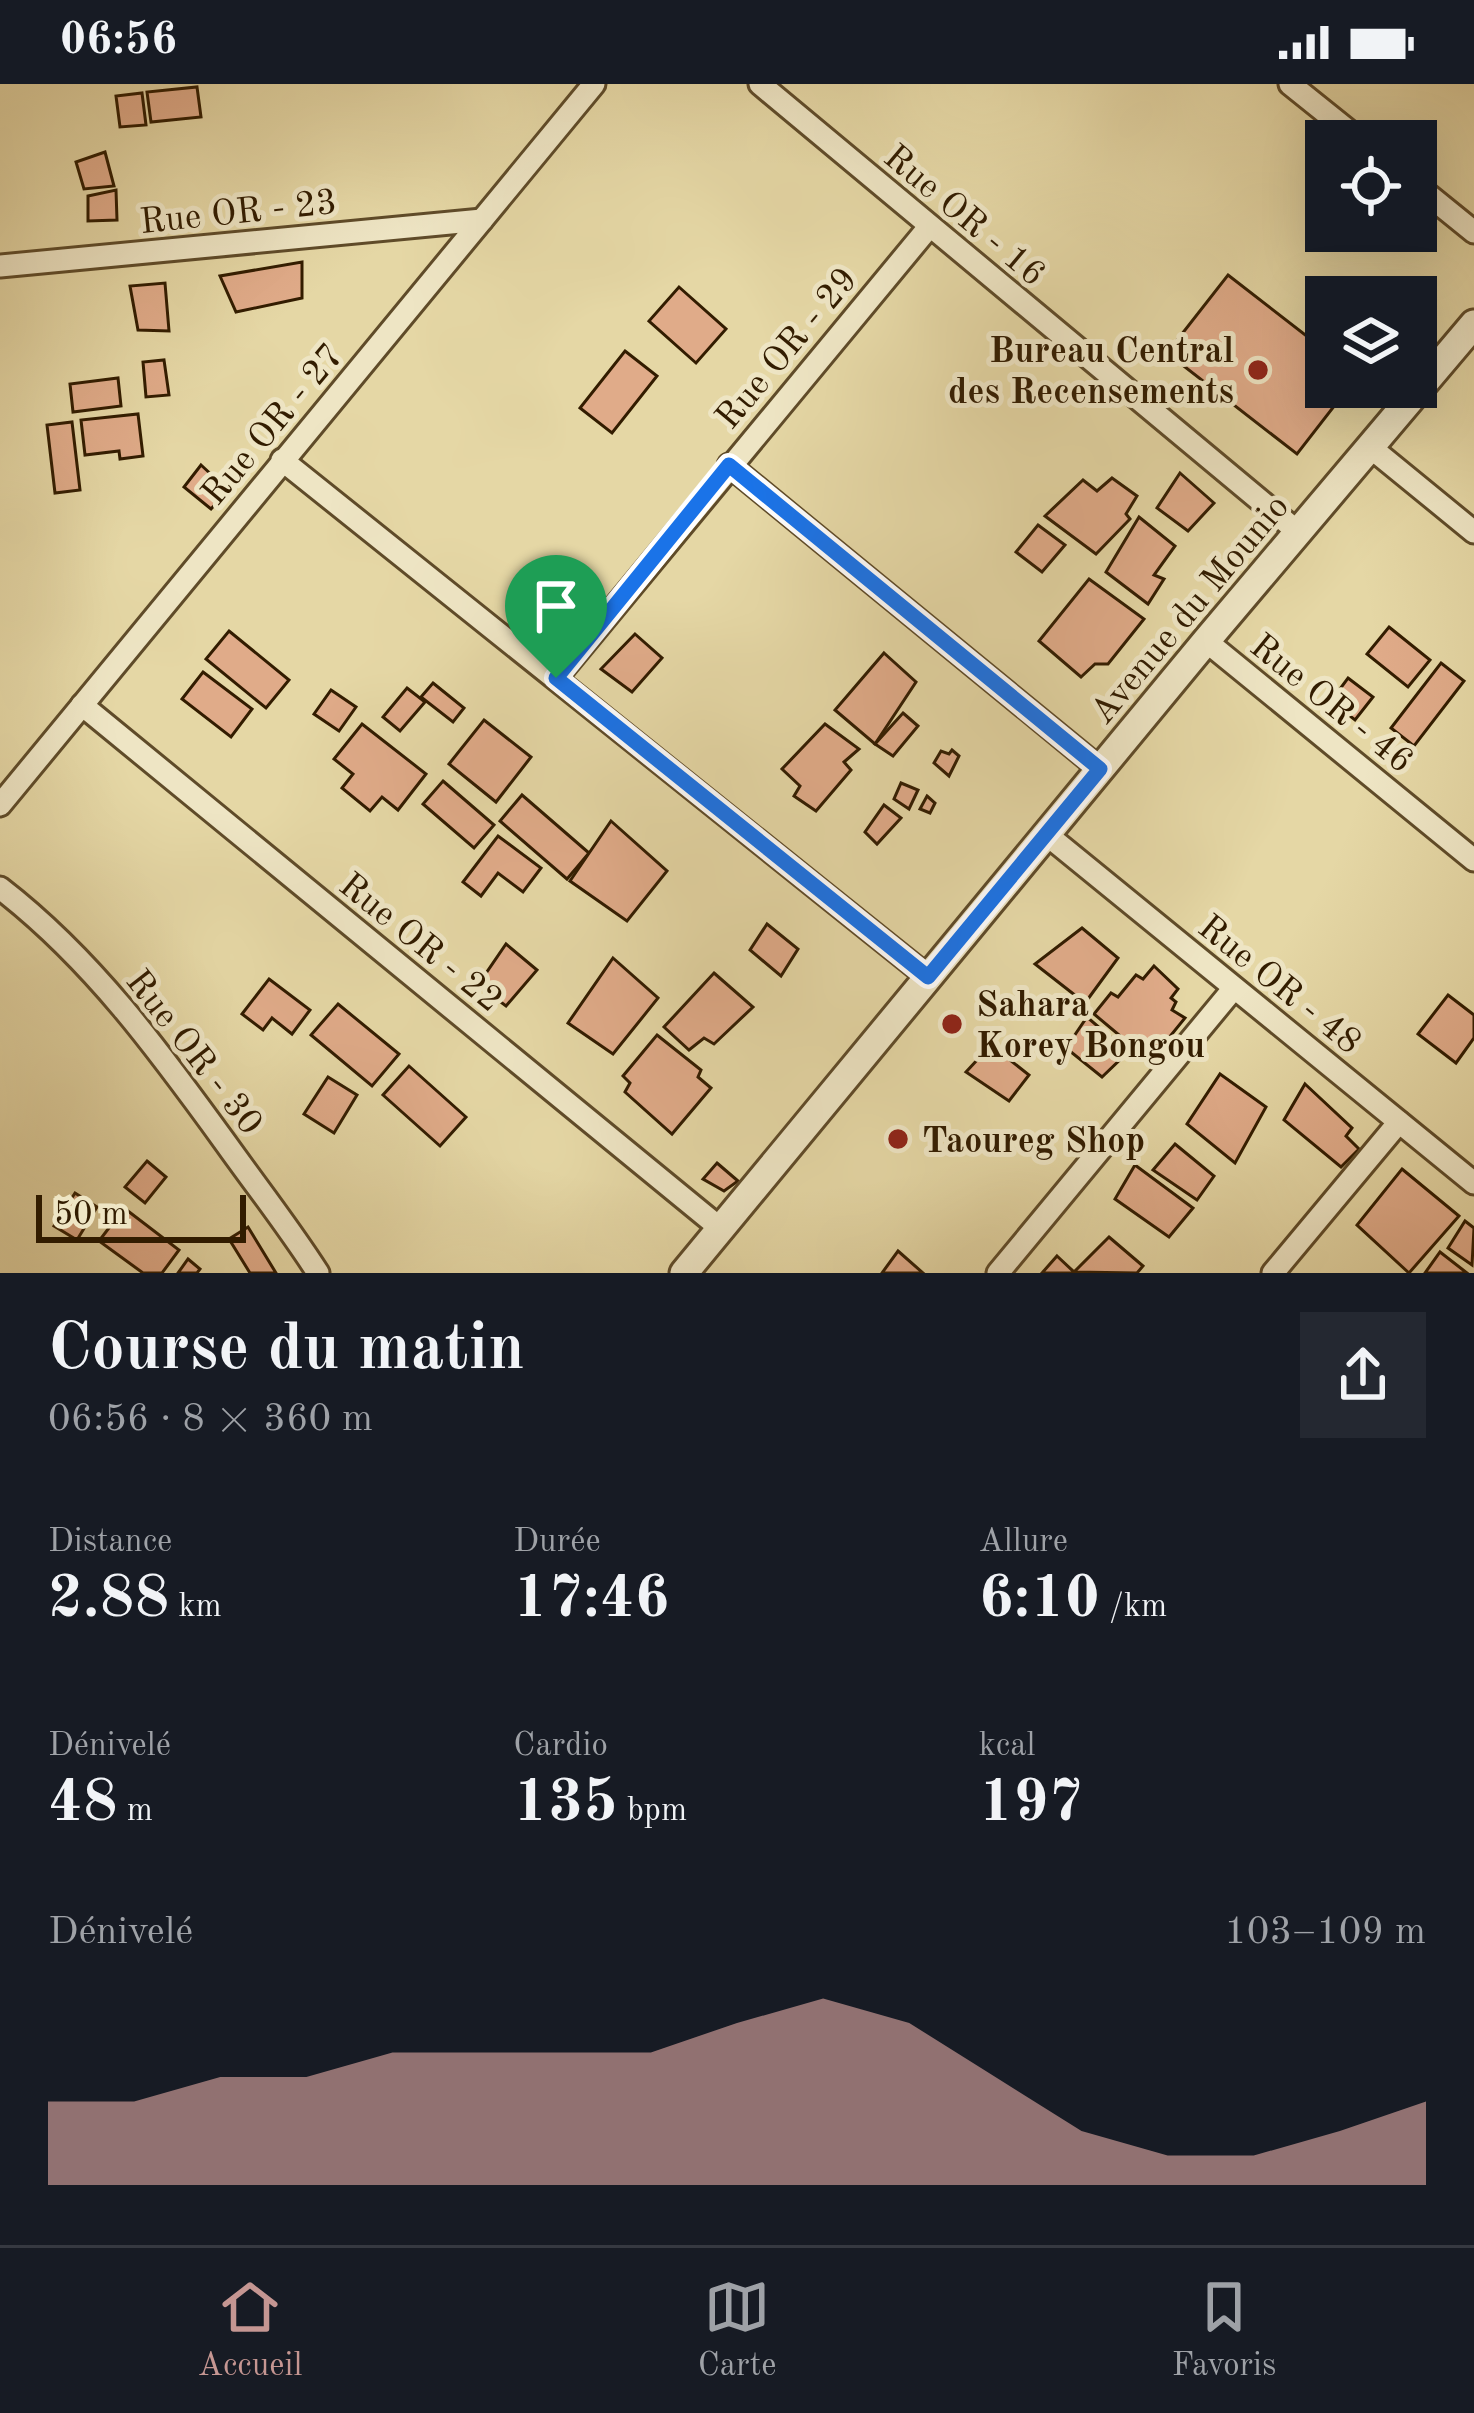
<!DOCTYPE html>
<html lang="fr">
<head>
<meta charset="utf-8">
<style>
  body { margin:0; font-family:"Old Standard TT",serif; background:#242831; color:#f1f3f6; height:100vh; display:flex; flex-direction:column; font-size:45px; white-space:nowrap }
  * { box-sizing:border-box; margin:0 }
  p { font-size:39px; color:#9ea1a6 }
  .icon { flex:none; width:66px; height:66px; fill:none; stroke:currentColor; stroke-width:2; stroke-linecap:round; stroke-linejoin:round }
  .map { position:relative; height:1189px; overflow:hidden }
  .panel { display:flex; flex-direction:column; background:#171b24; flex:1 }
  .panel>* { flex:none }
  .buttons { position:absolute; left:1305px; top:36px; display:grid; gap:24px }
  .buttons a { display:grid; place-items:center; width:132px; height:132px; border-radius:0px; background:#171b24; box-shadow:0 12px 48px #0002; font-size:60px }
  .scale { position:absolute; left:36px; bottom:30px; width:210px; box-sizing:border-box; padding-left:12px; border:6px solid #321c00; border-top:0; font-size:33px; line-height:42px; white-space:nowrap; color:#321c00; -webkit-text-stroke:9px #eee5c4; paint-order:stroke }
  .pin { position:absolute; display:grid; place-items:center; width:102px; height:102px; color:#fff; margin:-123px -51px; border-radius:50% 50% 50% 0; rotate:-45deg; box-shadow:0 0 12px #0007 }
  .pin .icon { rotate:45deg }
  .round { display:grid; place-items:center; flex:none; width:126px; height:126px; border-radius:0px; background:#242831 }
  .head { display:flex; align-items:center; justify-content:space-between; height:204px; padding:0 48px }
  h1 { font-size:66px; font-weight:600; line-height:90px }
  .stats { display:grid; grid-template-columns:repeat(3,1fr); gap:18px; height:204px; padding:12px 48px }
  .stats div { display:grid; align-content:center }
  .stats b { font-size:60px; font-weight:600 }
  .stats small { font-size:33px; font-weight:400 }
  .stats p { font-size:33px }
  .chart { height:336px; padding:24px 48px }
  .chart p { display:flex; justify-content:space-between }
  .chart svg { width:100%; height:216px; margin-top:12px; fill:#c59692; opacity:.7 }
  .status { display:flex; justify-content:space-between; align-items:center; height:84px; padding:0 60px; background:#171b24; direction:ltr }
  .status svg { height:33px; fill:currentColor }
  .menu { display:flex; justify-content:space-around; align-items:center; height:168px; border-top:3px solid #363941; background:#171b24; font-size:33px; color:#9ea1a6 }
  .menu a { display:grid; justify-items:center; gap:6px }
  .menu .selected { color:#c59692 }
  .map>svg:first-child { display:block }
  .building { fill:#e0ab89; stroke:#321c00; stroke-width:3 }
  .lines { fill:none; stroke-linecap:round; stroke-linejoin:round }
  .minor-casing { stroke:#5f4b29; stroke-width:27 }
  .tertiary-casing { stroke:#5f4b29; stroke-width:33 }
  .minor { stroke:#eee5c4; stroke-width:21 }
  .tertiary { stroke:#eee5c4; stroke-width:27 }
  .route-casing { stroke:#fff; stroke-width:24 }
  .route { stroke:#1a73e8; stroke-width:15 }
  .poi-dot { fill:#8f2418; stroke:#eee5c4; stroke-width:4.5 }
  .labels { text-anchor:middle; stroke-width:10; stroke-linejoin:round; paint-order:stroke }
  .street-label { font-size:36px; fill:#321c00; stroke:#eee5c4 }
  .poi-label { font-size:36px; font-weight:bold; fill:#321c00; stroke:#eee5c4; text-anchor:start }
</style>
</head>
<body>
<div class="status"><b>06:56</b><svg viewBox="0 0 49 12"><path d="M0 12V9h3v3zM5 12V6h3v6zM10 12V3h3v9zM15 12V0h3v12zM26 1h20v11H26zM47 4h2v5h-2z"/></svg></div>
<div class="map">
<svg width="1474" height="1189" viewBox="0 0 1474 1189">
  <rect width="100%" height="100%" fill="#e5d7a5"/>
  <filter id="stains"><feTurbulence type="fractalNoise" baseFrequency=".00167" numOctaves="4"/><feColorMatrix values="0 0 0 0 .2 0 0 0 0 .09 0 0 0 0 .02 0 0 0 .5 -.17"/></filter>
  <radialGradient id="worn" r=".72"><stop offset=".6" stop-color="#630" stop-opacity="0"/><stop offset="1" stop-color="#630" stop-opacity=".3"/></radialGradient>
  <g class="building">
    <polygon points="197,3 201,33 151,38 147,8"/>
    <polygon points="142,9 146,41 120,43 116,12"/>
    <polygon points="105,68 114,102 84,105 76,78"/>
    <polygon points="116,106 117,136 88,137 88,112"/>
    <polygon points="302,178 302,214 236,228 220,192"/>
    <polygon points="1228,191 1326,267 1326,303 1349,303 1297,370 1167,269"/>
    <polygon points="165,199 169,247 138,246 130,202"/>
    <polygon points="679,203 726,245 696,279 649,237"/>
    <polygon points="625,267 657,292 612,349 580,324"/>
    <polygon points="164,276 169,311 146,313 143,278"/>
    <polygon points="118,294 121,322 73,328 70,300"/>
    <polygon points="138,330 143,372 120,375 119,367 85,371 81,336"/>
    <polygon points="72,338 80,406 55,409 47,341"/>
    <polygon points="201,381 228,406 211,425 184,403"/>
    <polygon points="1180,389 1214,419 1188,447 1157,424"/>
    <polygon points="1112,394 1137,412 1126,430 1130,435 1096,470 1045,432 1083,396 1097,407"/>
    <polygon points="1139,433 1175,462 1154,491 1164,495 1148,520 1106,488"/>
    <polygon points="1038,441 1065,461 1042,488 1016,468"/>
    <polygon points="1089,495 1144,535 1108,580 1095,580 1081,593 1039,557"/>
    <polygon points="1389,543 1430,576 1408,603 1367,570"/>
    <polygon points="229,547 289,596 266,624 206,575"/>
    <polygon points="635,550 662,574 632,608 601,585"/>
    <polygon points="884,569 916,598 875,660 835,626"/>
    <polygon points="1441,579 1464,597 1414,662 1391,644"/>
    <polygon points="203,588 252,625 231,653 182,615"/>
    <polygon points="1348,594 1373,613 1355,636 1331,617"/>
    <polygon points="433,599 464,624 453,638 421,613"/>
    <polygon points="407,604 425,618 400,647 383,633"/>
    <polygon points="331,606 356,623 339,647 314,630"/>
    <polygon points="903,629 918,642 893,672 875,660"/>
    <polygon points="484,636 531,673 496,718 449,680"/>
    <polygon points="362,640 426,690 398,726 382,713 370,727 342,704 353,690 334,675"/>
    <polygon points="825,640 859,665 844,678 851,686 816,727 794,712 800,702 782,685"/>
    <polygon points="952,666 959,672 949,692 934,679 941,667 949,670"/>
    <polygon points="443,697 494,741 474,764 423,720"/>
    <polygon points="901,699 918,706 909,725 894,715"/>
    <polygon points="522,711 589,769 567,795 500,737"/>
    <polygon points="927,712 935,719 930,729 920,725"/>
    <polygon points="884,721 901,734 877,760 865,748"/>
    <polygon points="611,737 667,787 627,837 570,797"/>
    <polygon points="498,752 541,784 523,808 498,789 481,812 463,798"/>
    <polygon points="767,840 798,865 781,892 750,866"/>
    <polygon points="1082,844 1118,874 1085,919 1035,880"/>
    <polygon points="506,860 537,886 506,922 478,901"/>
    <polygon points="613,874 658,914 613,970 568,939"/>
    <polygon points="1154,882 1178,905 1171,914 1176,918 1172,926 1185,934 1150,977 1094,930 1111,909 1118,913 1136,891 1143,895"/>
    <polygon points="714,889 753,923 714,960 704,954 689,966 664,943"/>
    <polygon points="269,895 310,926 292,950 272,934 263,946 242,930"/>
    <polygon points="1448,911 1474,931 1474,954 1456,979 1418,950"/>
    <polygon points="338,920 399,970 372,1002 311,951"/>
    <polygon points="1087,933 1128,968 1102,993 1066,964"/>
    <polygon points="657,951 701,986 698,993 711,1004 672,1050 625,1008 630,999 623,992"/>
    <polygon points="991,961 1029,991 1009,1017 966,988"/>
    <polygon points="409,982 466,1033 440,1062 383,1011"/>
    <polygon points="1220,990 1266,1023 1235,1079 1187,1040"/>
    <polygon points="328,993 357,1011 334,1049 304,1030"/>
    <polygon points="1305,1000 1352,1044 1346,1052 1359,1065 1341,1083 1284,1036"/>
    <polygon points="1175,1060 1214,1092 1197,1116 1153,1086"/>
    <polygon points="147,1077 166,1093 145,1119 125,1103"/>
    <polygon points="717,1079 738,1097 724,1107 703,1095"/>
    <polygon points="1135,1081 1193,1124 1169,1153 1115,1115"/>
    <polygon points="1402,1085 1459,1132 1409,1189 1357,1141"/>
    <polygon points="75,1109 97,1123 77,1156 54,1142"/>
    <polygon points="124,1124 179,1166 162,1189 143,1189 99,1157"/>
    <polygon points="1465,1137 1474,1144 1472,1181 1448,1164"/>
    <polygon points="248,1143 276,1189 250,1189 229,1155"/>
    <polygon points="1109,1153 1143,1182 1137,1189 1074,1188"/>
    <polygon points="898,1167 923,1189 882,1189"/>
    <polygon points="1440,1168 1467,1189 1425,1189"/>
    <polygon points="1057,1172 1074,1188 1074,1189 1042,1189"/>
    <polygon points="188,1175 200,1185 197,1189 178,1189"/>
  </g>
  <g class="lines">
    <defs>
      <g id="minor">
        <polyline points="760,0 1298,448"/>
        <polyline points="1290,0 1361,57"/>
        <polyline points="1416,101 1474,148"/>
        <polyline points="0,182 482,136"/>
        <polyline points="1370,363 1474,448"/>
        <polyline points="282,376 928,893"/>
        <polyline points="729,381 1100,685"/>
        <polyline points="1206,557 1474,776"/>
        <polyline points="556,594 929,143"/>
        <polyline points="82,621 720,1144"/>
        <polyline points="0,721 594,0"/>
        <polyline points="1046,750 1474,1099"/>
        <path d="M0 804C92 875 159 967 227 1061 257 1103 290 1145 318 1189"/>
        <polyline points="998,1189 1234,904"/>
        <polyline points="1273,1189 1399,1038"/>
      </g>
      <polyline id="tertiary" points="684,1189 1206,557 1474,240"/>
    </defs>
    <use href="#minor" class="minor-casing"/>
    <use href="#tertiary" class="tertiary-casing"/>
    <use href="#minor" class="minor"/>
    <use href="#tertiary" class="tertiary"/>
  </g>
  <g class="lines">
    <defs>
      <polygon id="route" points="729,381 1100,685 928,893 556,594"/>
    </defs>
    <use href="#route" class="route-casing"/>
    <use href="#route" class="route"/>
  </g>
  <g class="poi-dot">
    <circle cx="1258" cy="286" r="12"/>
    <circle cx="952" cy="940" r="12"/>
    <circle cx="898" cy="1055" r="12"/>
  </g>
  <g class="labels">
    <g class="street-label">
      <text transform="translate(238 126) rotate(-6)" y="13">Rue OR - 23</text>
      <text transform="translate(966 130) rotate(40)" y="13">Rue OR - 16</text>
      <text transform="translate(785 263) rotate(-50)" y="13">Rue OR - 29</text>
      <text transform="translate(271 339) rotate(-50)" y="13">Rue OR - 27</text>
      <text transform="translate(1188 524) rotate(-50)" y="13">Avenue du Mounio</text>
      <text transform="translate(1333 618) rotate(39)" y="13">Rue OR - 46</text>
      <text transform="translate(422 857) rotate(39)" y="13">Rue OR - 22</text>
      <text transform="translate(1281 899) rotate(39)" y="13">Rue OR - 48</text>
      <text transform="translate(196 967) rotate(52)" y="13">Rue OR - 30</text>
    </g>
    <g class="poi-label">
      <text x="1234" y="278" text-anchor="end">Bureau Central<tspan x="1234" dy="41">des Recensements</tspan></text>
      <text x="976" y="932">Sahara<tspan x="976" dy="41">Korey Bongou</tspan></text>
      <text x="922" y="1068">Taoureg Shop</text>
    </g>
  </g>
  <rect width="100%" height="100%" filter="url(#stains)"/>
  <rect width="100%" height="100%" fill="url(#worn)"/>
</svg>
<div class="buttons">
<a><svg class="icon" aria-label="locate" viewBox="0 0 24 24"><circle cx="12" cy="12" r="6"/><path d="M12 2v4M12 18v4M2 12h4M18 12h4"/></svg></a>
<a><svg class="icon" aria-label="layers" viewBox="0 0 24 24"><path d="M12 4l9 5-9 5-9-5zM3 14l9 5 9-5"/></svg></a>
</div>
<div class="scale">50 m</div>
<div class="pin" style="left:556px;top:594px;background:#1e9e55"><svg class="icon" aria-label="arrive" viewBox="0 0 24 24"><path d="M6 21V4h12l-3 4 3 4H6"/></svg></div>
</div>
<section class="panel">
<div class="head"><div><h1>Course du matin</h1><p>06:56 · 8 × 360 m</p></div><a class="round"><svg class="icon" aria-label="share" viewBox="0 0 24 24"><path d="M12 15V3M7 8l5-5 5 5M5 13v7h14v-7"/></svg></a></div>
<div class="stats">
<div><p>Distance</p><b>2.88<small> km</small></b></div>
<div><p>Durée</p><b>17:46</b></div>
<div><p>Allure</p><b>6:10<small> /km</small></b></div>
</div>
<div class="stats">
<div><p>Dénivelé</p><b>48<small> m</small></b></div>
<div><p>Cardio</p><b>135<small> bpm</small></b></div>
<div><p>kcal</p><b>197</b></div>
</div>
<div class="chart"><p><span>Dénivelé</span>103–109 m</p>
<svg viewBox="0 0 160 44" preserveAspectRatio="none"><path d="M0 44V27L10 27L20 22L30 22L40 17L50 17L60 17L70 17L80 11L90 6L100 11L110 22L120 33L130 38L140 38L150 33L160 27V44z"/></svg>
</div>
</section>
<nav class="menu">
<a class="selected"><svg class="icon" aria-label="home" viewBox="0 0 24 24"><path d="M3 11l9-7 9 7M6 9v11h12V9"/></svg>Accueil</a>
<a><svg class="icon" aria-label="map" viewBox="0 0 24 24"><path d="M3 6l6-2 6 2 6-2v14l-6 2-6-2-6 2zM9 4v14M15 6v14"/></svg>Carte</a>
<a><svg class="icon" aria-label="saved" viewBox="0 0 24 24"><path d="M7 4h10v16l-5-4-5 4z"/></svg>Favoris</a>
</nav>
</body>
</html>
